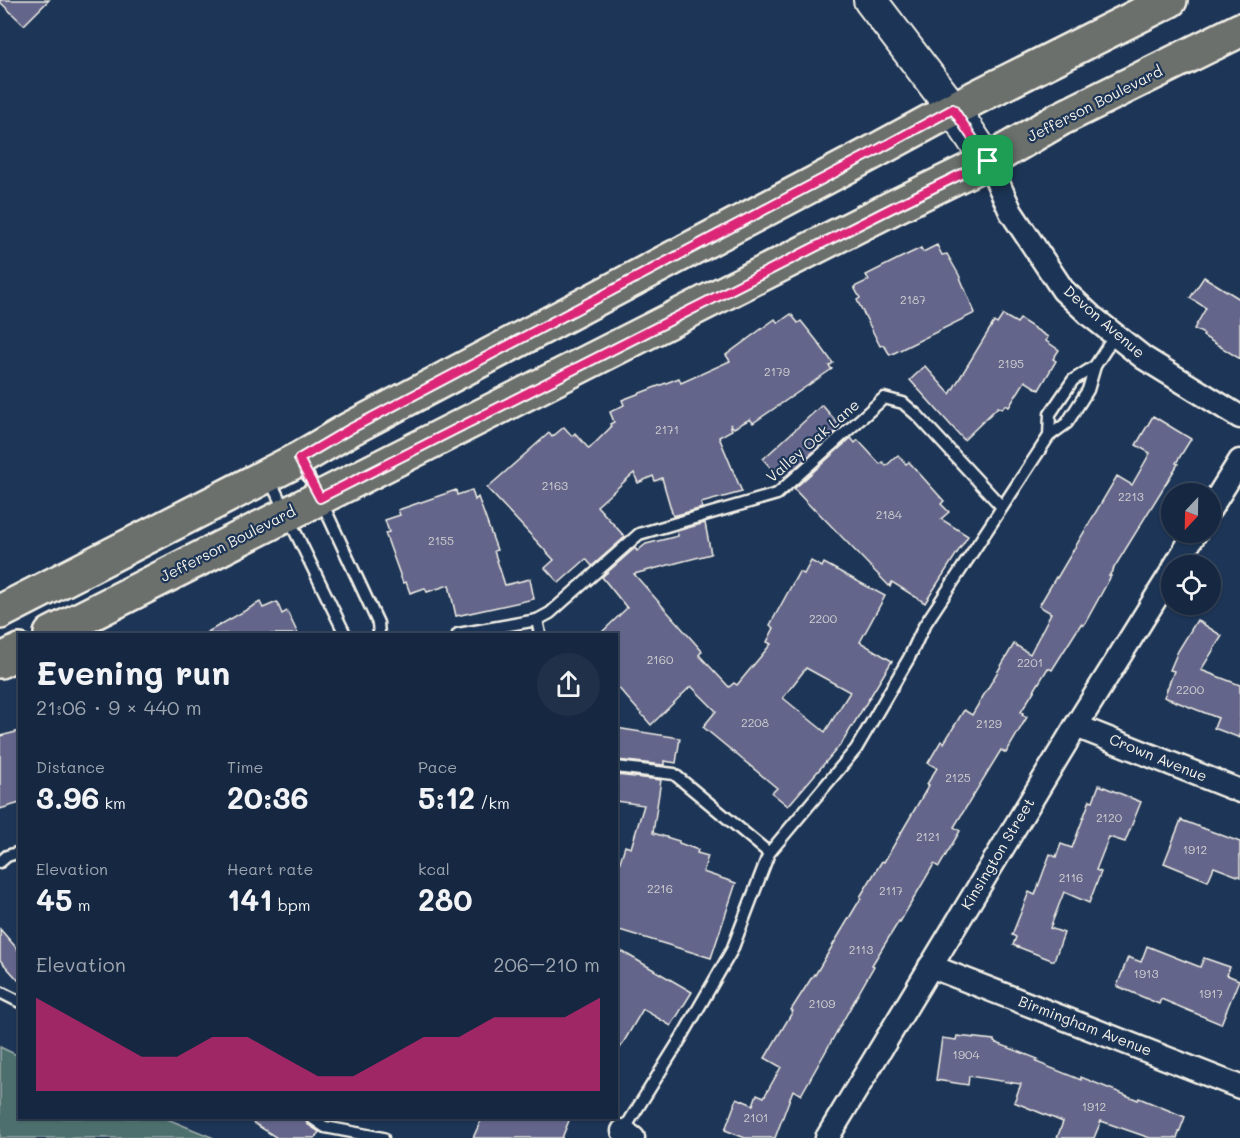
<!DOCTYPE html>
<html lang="en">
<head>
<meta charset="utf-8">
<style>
  body { margin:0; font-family:Mali,sans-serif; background:#1f3048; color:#f1f3f6; height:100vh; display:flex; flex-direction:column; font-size:22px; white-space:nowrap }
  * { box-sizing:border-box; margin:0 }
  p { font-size:20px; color:#9ea6b1 }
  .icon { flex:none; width:33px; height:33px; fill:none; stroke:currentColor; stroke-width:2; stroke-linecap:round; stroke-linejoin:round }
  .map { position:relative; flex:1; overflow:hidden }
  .sheet { position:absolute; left:18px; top:633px; width:600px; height:486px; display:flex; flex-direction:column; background:#162841; border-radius:0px; box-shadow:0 2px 4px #0004,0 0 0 2px #35445a }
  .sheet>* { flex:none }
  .needle { width:39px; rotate:202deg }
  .controls { position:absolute; left:1161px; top:483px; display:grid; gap:12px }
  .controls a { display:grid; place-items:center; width:60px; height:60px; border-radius:50%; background:#162841; box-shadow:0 2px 4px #0004,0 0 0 2px #35445a; font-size:30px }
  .pin { position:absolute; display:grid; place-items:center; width:51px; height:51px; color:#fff; margin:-26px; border-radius:12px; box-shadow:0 3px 9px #0006 }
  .round { display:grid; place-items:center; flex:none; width:63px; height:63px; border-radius:32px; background:#1f3048 }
  .overview { display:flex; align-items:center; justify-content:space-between; height:102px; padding:0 18px }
  h1 { font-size:33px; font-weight:700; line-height:45px }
  .figures { display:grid; grid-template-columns:repeat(3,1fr); gap:9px; height:102px; padding:6px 18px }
  .figures div { display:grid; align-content:center }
  .figures b { font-size:30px; font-weight:700 }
  .figures small { font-size:16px; font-weight:400 }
  .figures p { font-size:16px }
  .chart { height:168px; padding:12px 18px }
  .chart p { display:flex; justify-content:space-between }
  .chart svg { width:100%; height:108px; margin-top:6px; fill:#db2777; opacity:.7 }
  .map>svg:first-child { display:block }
  .green { fill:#4e6f6e; stroke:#a1b0ab; stroke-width:1.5 }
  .building { fill:#64668a; stroke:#f4f1e8; stroke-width:1.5; fill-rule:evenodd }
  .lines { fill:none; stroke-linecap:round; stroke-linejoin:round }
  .lane-casing { stroke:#f4f1e8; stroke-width:15 }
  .street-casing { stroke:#f4f1e8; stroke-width:27 }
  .secondary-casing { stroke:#f4f1e8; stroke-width:36 }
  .primary-casing { stroke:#f4f1e8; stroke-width:38 }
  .lane { stroke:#1d3557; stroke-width:10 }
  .street { stroke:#1d3557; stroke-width:22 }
  .secondary { stroke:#1d3557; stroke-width:32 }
  .primary { stroke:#6c706d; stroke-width:33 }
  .route-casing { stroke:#fff; stroke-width:12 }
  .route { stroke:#db2777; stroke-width:8 }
  .labels { text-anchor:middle; stroke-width:4.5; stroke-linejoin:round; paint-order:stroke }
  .number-label { font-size:12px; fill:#d0ced0 }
  .street-label { font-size:15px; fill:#f4f1e8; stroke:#1d3557 }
</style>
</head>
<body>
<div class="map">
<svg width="1240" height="1138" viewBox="0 0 1240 1138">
  <rect width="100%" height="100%" fill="#1d3557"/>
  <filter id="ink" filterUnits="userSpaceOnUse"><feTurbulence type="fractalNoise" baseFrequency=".0167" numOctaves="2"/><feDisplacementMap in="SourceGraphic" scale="12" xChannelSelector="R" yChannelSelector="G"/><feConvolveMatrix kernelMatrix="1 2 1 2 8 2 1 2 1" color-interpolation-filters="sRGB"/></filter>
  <g filter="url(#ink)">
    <polygon class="green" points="0,1047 19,1056 20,1118 165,1118 214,1138 0,1138"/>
    <g class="building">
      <polygon points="0,0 49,0 24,25 0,2"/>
      <polygon points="937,245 942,255 947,254 959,275 975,313 890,355 884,345 880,346 857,300 860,298 854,287 869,280 866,275 900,258 921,248 923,252"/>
      <polygon points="1204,277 1240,299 1240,359 1203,336 1204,334 1194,329 1206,308 1190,298"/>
      <polygon points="791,314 798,323 801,321 817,341 833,363 829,366 832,369 753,423 750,419 734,428 730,424 732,430 719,437 742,492 701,503 702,508 673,516 662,478 655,481 653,476 638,483 634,473 597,506 625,537 592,566 586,559 559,583 545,568 554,560 487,488 549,433 552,437 564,427 572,436 575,433 589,449 611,427 610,424 614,422 610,412 624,405 622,400 679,378 681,383 730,361 726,355 775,319 778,323"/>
      <polygon points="1003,315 1017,323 1020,319 1048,337 1046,341 1059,350 1053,359 1056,361 1039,390 1025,381 1009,407 1005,405 1002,409 998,407 964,440 910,380 925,366 950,394 994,322 997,324"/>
      <polygon points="822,405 841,427 784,478 778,472 776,474 763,459"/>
      <polygon points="1153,416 1191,439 1176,463 1178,464 1109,576 1111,576 1084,625 1081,624 1052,670 1048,668 1021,712 1023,713 1022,715 1027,717 1006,753 1001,750 954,827 960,831 939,867 934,864 900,922 899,921 872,965 874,966 801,1095 793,1090 775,1138 745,1138 725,1130 737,1098 753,1105 757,1094 764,1097 781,1067 765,1058 793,1011 791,1010 814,974 815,975 861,898 860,897 882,861 884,862 929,785 927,784 937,768 928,763 941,741 944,743 964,710 972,715 1014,644 1030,654 1051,613 1039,606 1056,577 1057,578 1117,476 1132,485 1150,453 1136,445"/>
      <polygon points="851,438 855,443 858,440 880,464 883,462 886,466 898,455 906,464 909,462 944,501 941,504 949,512 941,519 968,536 925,603 892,582 890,587 814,508 813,509 794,489"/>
      <polygon points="456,490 457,495 472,490 475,500 478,497 497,550 494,551 505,585 530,579 534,599 456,616 449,585 427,592 425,588 410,593 406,582 403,583 385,533 389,532 385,520 400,515 398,510"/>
      <path d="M705 523 711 554 634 574 702 651 699 655 729 687 734 683 737 685 771 644 767 642 774 628 770 625 799 572 804 574 811 561 822 567 824 563 885 596 860 642 892 661 842 743 788 806 772 793 777 788 703 727 716 711 691 686 651 725 616 685V634H600L627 608 602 577 635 548 637 551 646 544 678 536 677 531ZM806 668 850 692 825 732 783 698Z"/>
      <polygon points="260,602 263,608 277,602 282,614 287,611 298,634 204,634"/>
      <polygon points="1197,620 1222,636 1201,670 1240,685 1240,738 1214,728 1218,718 1164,697 1174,671 1170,670 1178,651"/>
      <polygon points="616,728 680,738 676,763 664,761 664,765 616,760"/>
      <polygon points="20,731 20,803 0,809 0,736"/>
      <polygon points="616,775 661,780 653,833 679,841 679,843 698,850 697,853 708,856 703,872 736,883 711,958 616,929 616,874 625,846 631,848 644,805 616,801"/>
      <polygon points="1099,785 1141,802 1125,842 1109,837 1096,870 1101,872 1089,903 1064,892 1050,928 1064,933 1054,961 1013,945 1016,937 1012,935 1029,892 1035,895 1050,854 1056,857 1061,844 1072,848 1090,800 1093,801"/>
      <polygon points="1181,820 1240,842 1240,877 1214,867 1208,881 1164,863"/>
      <polygon points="0,929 20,952 20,982 0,960"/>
      <polygon points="1147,946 1200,967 1204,958 1230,967 1227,975 1239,980 1221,1024 1161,999 1159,1004 1117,986 1128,957 1141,962"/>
      <polygon points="616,948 692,992 671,1026 643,1009 616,1055"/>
      <polygon points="957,1036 994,1040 994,1042 1038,1059 1036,1062 1081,1080 1081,1077 1138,1100 1139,1098 1185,1117 1177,1138 1150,1138 1101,1121 1094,1138 1057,1138 1063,1122 1014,1102 1021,1084 969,1076 968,1085 936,1080 942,1038 956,1040"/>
      <polygon points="246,1118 305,1118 307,1124 319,1132 315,1138 277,1138"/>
      <polygon points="482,1118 570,1118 562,1138 473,1138"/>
    </g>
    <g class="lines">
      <defs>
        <g id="lane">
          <polyline points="1049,436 1050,414 1058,402 1073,380 1095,366"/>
          <polyline points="300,461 320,498 378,623 379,634"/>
          <polyline points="269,478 345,634"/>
          <polyline points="458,634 537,620"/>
          <polyline points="540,634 537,620 550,613 639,534 777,494 884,398 903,403 918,416 1002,507"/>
          <polyline points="616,767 674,774 769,853"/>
          <polyline points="0,862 7,856 20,852"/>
          <polyline points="0,992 20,1002"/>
          <polyline points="312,1118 325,1127 383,1138"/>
          <polyline points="622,1133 683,1035 732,950 769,853 856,749 909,658 924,626 1049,436 1067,423 1088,390 1095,366 1115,335"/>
        </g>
        <g id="street">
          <polyline points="988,161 1011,212 1063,290 1091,316 1144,358 1240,417"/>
          <polyline points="1210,509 1240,461"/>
          <polyline points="1175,566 1196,532"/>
          <polyline points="1076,726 1240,791"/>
          <polyline points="930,966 1240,1087"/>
          <polyline points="623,1131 633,1138"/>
          <polyline points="827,1138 1076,726 1172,572"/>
        </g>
        <polyline id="secondary" points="870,0 953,109 988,161"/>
        <g id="primary">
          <polyline points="0,612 299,459 350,429 870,154 953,109 1170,0"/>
          <polyline points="51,634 890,209 988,161 1060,119 1240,30"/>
          <polyline points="0,661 20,651"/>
        </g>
      </defs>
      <use href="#lane" class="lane-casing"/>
      <use href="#street" class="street-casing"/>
      <use href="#secondary" class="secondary-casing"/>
      <use href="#primary" class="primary-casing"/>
      <use href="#lane" class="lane"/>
      <use href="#street" class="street"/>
      <use href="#secondary" class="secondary"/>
      <use href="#primary" class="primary"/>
    </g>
  </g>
  <g class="lines" filter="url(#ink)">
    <defs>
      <polygon id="route" points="953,109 988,161 890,209 320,498 299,459 350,429 870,154"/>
    </defs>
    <use href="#route" class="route-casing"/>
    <use href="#route" class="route"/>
  </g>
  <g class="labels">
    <g class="number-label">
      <text x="913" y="304">2187</text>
      <text x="1011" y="368">2195</text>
      <text x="777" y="376">2179</text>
      <text x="667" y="434">2171</text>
      <text x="555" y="490">2163</text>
      <text x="1131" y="501">2213</text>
      <text x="889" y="519">2184</text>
      <text x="441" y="545">2155</text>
      <text x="823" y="623">2200</text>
      <text x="660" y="664">2160</text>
      <text x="1030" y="667">2201</text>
      <text x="1190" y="694">2200</text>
      <text x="755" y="727">2208</text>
      <text x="989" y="728">2129</text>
      <text x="958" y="782">2125</text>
      <text x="1109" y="822">2120</text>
      <text x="928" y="841">2121</text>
      <text x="1195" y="854">1912</text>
      <text x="1071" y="882">2116</text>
      <text x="660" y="893">2216</text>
      <text x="891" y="895">2117</text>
      <text x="861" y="954">2113</text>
      <text x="1146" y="978">1913</text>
      <text x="1211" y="998">1917</text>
      <text x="822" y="1008">2109</text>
      <text x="966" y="1059">1904</text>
      <text x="1094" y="1111">1912</text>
      <text x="756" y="1122">2101</text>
    </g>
    <g class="street-label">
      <text transform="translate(1095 104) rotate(-27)" y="5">Jefferson Boulevard</text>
      <text transform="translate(1104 322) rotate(41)" y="5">Devon Avenue</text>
      <text transform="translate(813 441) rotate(-41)" y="5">Valley Oak Lane</text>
      <text transform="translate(228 544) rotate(-27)" y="5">Jefferson Boulevard</text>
      <text transform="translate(1158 758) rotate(22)" y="5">Crown Avenue</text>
      <text transform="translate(998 854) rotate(-59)" y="5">Kinsington Street</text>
      <text transform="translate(1085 1026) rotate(21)" y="5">Birmingham Avenue</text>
    </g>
  </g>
</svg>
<div class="controls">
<a><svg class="needle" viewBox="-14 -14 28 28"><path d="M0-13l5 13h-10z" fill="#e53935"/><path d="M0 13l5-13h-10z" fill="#9ea6b1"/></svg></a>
<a><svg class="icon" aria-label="locate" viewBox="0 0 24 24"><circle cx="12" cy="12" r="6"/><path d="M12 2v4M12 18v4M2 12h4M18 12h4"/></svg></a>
</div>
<div class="pin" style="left:988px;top:161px;background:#1e9e55"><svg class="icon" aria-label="arrive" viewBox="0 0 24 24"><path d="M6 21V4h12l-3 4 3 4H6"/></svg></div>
<section class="sheet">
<div class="overview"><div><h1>Evening run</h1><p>21:06 · 9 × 440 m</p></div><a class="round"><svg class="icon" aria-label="share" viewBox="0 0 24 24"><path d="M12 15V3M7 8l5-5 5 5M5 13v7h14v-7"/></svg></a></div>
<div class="figures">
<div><p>Distance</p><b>3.96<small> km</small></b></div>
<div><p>Time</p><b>20:36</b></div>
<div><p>Pace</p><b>5:12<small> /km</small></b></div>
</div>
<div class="figures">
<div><p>Elevation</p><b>45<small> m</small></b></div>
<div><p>Heart rate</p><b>141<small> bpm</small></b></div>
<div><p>kcal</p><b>280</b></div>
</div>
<div class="chart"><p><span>Elevation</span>206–210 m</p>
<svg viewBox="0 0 160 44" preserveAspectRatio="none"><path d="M0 44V6L10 14L20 22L30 30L40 30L50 22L60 22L70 30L80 38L90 38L100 30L110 22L120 22L130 14L140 14L150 14L160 6V44z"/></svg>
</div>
</section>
</div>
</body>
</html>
